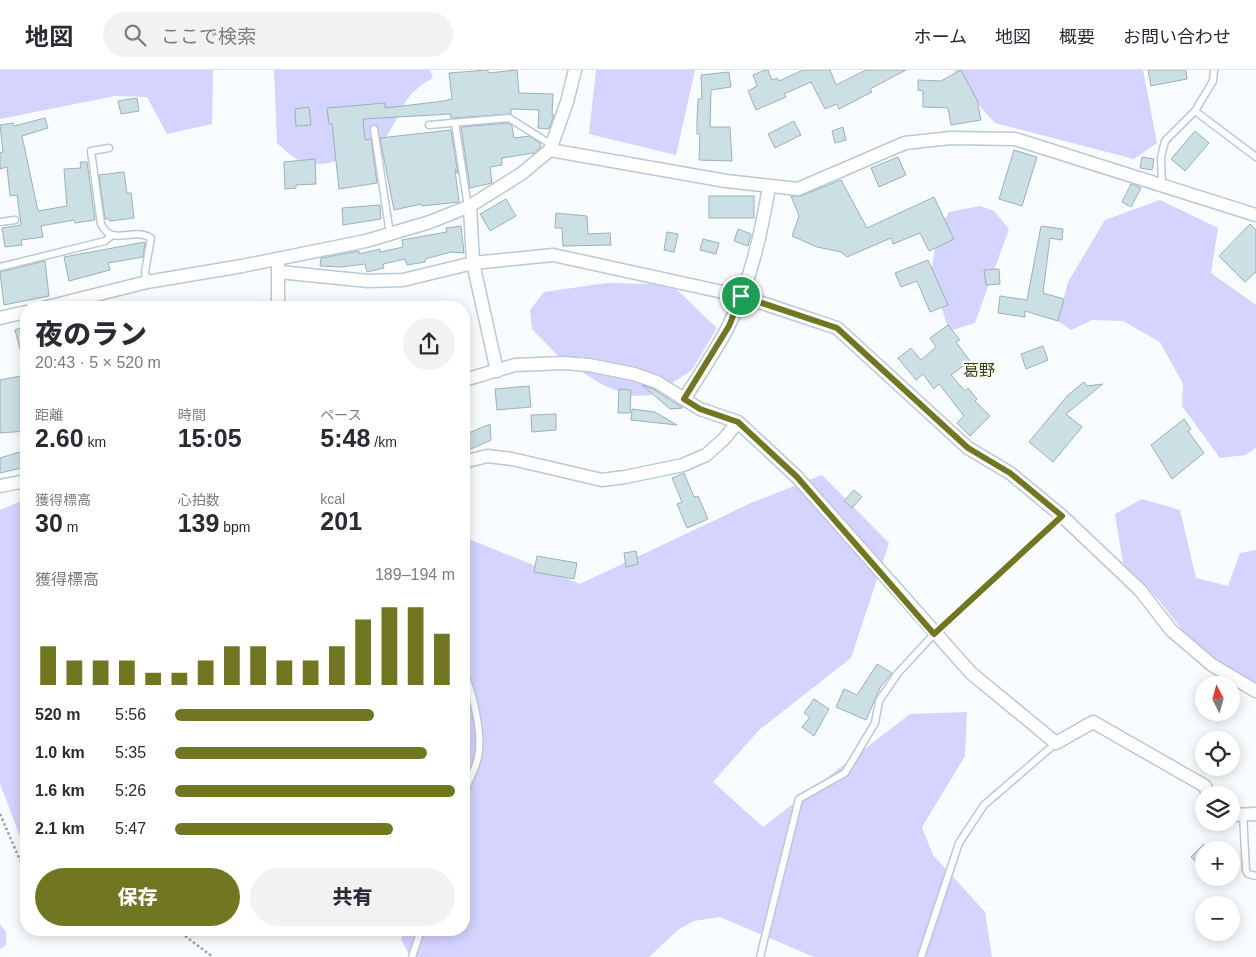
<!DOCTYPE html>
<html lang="ja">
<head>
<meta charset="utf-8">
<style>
  body { margin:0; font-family:Helvetica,"Noto Sans JP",sans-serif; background:#f2f2f3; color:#2b2b33; height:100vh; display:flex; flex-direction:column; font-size:19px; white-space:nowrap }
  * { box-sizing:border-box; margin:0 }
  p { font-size:16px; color:#7c7c81 }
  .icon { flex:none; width:28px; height:28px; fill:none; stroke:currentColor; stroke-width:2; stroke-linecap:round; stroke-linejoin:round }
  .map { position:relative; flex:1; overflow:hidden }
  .panel { position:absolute; left:20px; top:231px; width:450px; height:635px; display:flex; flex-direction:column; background:#fff; border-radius:20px; box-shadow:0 2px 12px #0003 }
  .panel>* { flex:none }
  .needle { width:32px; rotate:354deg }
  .buttons { position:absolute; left:1195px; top:606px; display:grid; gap:10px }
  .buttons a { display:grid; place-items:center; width:45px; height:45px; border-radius:50%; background:#fff; box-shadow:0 2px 12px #0003; font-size:25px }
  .pin { position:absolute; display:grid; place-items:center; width:42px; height:42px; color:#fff; margin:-21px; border:2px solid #fff; border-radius:50%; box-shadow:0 1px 5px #0007 }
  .round { display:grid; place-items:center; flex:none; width:52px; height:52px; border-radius:26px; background:#f2f2f3 }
  .head { display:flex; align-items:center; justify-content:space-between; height:85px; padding:0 15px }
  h1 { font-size:28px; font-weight:800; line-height:38px }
  .stats { display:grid; grid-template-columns:repeat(3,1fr); gap:8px; height:85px; padding:5px 15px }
  .stats div { display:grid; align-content:center }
  .stats b { font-size:25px; font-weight:800 }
  .stats small { font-size:14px; font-weight:400 }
  .stats p { font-size:14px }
  .chart { height:140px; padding:10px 15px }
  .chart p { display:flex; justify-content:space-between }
  .chart svg { width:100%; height:90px; margin-top:5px; stroke:#717720; stroke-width:6 }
  .action { display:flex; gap:10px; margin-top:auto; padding:10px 15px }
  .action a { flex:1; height:58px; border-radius:30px; background:#717720; color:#fff; font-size:20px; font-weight:800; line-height:58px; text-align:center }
  .action a+a { background:#f2f2f3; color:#2b2b33 }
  ul { padding:0 15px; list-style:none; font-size:16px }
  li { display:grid; grid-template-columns:80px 60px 1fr; align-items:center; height:38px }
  li i { height:12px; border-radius:6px; background:#717720 }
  header { display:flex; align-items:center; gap:30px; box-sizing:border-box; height:70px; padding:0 25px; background:#fff; border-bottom:1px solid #e1e1e2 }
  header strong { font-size:24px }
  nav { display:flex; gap:28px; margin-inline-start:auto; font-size:18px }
  .search { width:350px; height:45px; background:#f2f2f3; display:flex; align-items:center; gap:12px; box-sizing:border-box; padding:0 18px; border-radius:28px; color:#7c7c81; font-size:19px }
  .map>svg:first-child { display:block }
  .green { fill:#d5d3ff }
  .building { fill:#cae0e5; stroke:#9cb1b6 }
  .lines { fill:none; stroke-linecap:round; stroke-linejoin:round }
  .service-casing { stroke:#b9c9d5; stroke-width:9 }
  .minor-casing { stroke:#b9c9d5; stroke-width:15 }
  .path { stroke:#9ca1a4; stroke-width:2.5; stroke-dasharray:2.5 2.5; stroke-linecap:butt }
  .service { stroke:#fff; stroke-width:6 }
  .minor { stroke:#fff; stroke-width:12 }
  .route-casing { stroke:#fff; stroke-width:10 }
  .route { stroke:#717720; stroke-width:6 }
  .labels { text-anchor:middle; stroke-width:4.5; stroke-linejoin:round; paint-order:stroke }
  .neighbourhood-label { font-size:16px; fill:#3c4000; stroke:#f8fcfe }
</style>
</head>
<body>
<header>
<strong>地図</strong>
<div class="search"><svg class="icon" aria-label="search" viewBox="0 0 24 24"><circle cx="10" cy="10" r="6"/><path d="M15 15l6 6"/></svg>ここで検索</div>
<nav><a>ホーム</a><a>地図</a><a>概要</a><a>お問い合わせ</a></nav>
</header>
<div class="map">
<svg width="1256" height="887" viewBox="0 0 1256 887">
  <rect width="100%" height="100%" fill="#f8fcfe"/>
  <g class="green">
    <polygon points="0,0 213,0 212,54 167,64 147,27 115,26 0,49"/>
    <path d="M274 0H430L433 8C399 26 403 44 384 70 375 83 325 97 309 94 296 92 286 81 277 73Z"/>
    <polygon points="596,0 695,0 676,85 589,64"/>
    <polygon points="954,0 1143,0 1157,73 1134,89 995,53 975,31"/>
    <polygon points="1160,130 1218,158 1211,203 1256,235 1256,378 1245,385 1220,388 1182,336 1183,314 1160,272 1123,251 1092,250 1071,260 1058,251 1068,212 1105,150"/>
    <polygon points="980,136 994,141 1009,159 975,253 949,261 931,205 937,163 949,142"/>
    <polygon points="607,213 654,214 677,220 717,258 692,300 654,325 631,326 603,315 561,289 532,259 530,240 544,222"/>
    <polygon points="822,405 889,473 851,588 759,660 713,712 763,757 910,644 967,642 965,686 922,757 933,785 985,842 992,887 814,887 720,847 694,851 679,859 649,887 411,887 401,870 403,860 464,860 464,467 580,514 751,433"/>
    <polygon points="26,429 26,774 23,774 0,714 0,440"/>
    <polygon points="1142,429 1180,440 1196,508 1228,516 1240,483 1256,480 1256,617 1196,577 1157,528 1123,493 1115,444"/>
    <polygon points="0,854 6,862 6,875 0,879"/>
  </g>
  <g class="building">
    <polygon points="488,0 488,3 517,0 519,23 553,24 552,44 554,45 549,59 538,58 539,40 511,39 511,44 451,48 450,44 363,49 365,70 371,69 377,113 339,119 332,54 329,54 327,38 385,33 385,38 444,31 452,29 449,3"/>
    <polygon points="765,0 768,0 772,10 777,8 779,11 803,0 830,0 836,15 866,0 906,0 870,19 872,22 839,39 837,34 825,39 811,12 784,24 786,27 756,40 748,21 757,16 753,5"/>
    <polygon points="961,0 977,30 981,50 951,55 948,38 923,37 923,21 918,20 918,10 941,11"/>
    <polygon points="1148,0 1186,0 1187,9 1151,16"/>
    <polygon points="729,2 731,17 711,20 710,57 730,57 732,91 699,90 700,64 697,64 697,49 698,29 702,29 701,5"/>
    <polygon points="137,28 139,41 121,44 118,31"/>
    <polygon points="309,37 311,55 296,56 295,39"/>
    <polygon points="45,48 48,58 22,66 38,141 67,136 64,99 81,98 80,92 87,92 95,150 75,153 74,150 41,156 43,167 21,170 22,175 5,177 2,158 21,155 17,125 10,126 7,97 0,99 0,83 3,82 0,55 13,53 14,56"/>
    <polygon points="794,51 801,65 775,78 768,64"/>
    <polygon points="508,53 512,56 514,68 529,66 540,73 541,77 534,83 502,88 502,95 490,97 492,113 470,118 461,57"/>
    <polygon points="843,57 846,70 835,73 832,61"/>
    <polygon points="451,60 458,104 455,99 459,132 422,136 421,134 394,140 380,68"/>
    <polygon points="1195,61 1209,73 1185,101 1171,89"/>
    <polygon points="1014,80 1037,87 1022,136 999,129"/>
    <polygon points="898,87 906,105 879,117 871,98"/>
    <polygon points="1142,87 1154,89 1152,100 1140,98"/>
    <polygon points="315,89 316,114 296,115 296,118 285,119 284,92"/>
    <polygon points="124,102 127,123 131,123 134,148 110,151 109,149 105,149 99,105"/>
    <polygon points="841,110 867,158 934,127 954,169 929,181 920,163 893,174 891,168 847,187 841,182 817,177 792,166 799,146 791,126 801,126"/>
    <polygon points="1131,114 1141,118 1131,137 1122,132"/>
    <rect x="709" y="126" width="45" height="22"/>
    <polygon points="506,129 516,146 490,161 480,144"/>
    <polygon points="380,135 381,149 343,155 342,138"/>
    <polygon points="556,143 587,146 588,164 610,163 611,175 563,176 562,158 555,158"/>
    <polygon points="1250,154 1256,160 1256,202 1245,212 1219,186"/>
    <polygon points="461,156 464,183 451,182 425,189 425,192 407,195 405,189 383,194 384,198 367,202 365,194 341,197 320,196 321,188 359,181 359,184 380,179 380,182 403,177 402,170 447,162 446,158"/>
    <polygon points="1041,156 1063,159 1062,170 1050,168 1043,223 1064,229 1058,251 1025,241 1025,247 998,243 1000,226 1027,230"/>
    <polygon points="738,159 751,164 748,176 734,171"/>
    <polygon points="667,162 678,164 674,182 664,180"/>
    <polygon points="703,169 719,173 716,184 700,180"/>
    <polygon points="145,172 143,187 108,193 110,200 69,211 64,187"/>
    <polygon points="928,190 948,235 930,242 917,211 901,217 895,203"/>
    <polygon points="45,191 49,226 4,235 0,202"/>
    <polygon points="999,199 1000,214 986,215 984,200"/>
    <polygon points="948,255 960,270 956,272 970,291 951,305 965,321 968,318 977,329 975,331 990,346 970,366 957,353 964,346 939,314 934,319 923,304 916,310 898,288 911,278 921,290 936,277 930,268"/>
    <polygon points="26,256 26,289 23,290 15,260"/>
    <polygon points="1043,276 1048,290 1026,299 1021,284"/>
    <polygon points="26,305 26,361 0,363 0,310"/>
    <polygon points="1084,312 1087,316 1103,314 1066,344 1082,357 1053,392 1029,372 1068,325"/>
    <polygon points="642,315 653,319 683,338 670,339"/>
    <polygon points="529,316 531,337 497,340 495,319"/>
    <polygon points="619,319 631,320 630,343 618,343"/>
    <polygon points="632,339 655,342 677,355 631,350"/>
    <polygon points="556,344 556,360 532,362 531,345"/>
    <polygon points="1184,349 1191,359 1188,361 1204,383 1172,409 1151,375"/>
    <polygon points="490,354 491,370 464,382 464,365"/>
    <polygon points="26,380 26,397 0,403 0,388"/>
    <polygon points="684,403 694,427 698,426 708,449 687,458 677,434 682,432 672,408"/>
    <polygon points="854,420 862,427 852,438 844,431"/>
    <polygon points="636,481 638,494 626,497 624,483"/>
    <polygon points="537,486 577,493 574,509 534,502"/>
    <polygon points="877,594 892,603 880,618 866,650 836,637 844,619 857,625"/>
    <polygon points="814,629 829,639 814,666 802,657 810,647 804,643"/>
    <polygon points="1204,774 1204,799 1191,787"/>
  </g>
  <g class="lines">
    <defs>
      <g id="service">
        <polyline points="1195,41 1256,87"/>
        <polyline points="455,53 468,137"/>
        <polyline points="429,55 509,48 552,75"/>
        <polyline points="374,59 390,164"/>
        <path d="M109 78 91 81 101 154C113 178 132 156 151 168L145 202 147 212"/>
        <polyline points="1162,115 1161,87 1165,71 1195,41 1213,11 1214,0"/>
        <polyline points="0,152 15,150"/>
        <polyline points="0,197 105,171 111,166"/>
        <path d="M464 603C473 623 483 665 478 687 475 700 468 712 464 724"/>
        <polyline points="1243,744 1246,800 1248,804 1256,806"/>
        <polyline points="412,887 421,860"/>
        <polyline points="760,887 799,729 845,703 875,653 879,631 898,603 934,564"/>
        <polyline points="921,887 959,773 984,735 1056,673"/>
      </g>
      <g id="minor">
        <polyline points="550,80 567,32 575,0"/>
        <polyline points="470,136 473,193 497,301"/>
        <polyline points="279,202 368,211 403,210 473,193 553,185 741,226 837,258 968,378 1010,403 1062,446 1140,520 1171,560 1212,595 1256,621"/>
        <polyline points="43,238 147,212 242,196 366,171 430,152 470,136 521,104 550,80 726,111 798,119 905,73 950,68 1015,69 1256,145"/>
        <polyline points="278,238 278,195"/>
        <polyline points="0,248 26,242"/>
        <polyline points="464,310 515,295 563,293 589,295 634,304 657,312 700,339 738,352 797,407 971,603 1056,673 1093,652 1205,716 1208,725"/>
        <path d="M684 329C699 306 715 282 728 257 750 214 761 164 769 117"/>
        <polyline points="464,392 487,386 512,389 602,410 625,407 683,395 706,385 723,370 738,352"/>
        <polyline points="0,416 26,411"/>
        <polyline points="1231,745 1256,744"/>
      </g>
    </defs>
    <use href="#service" class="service-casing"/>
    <use href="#minor" class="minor-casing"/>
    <g class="path">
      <polyline points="943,555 1053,454"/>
      <polyline points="0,744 20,790 26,791"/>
      <polyline points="177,860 213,887"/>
    </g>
    <use href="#service" class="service"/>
    <use href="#minor" class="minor"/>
  </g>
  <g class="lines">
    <defs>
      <polygon id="route" points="741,226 837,258 968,378 1010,403 1062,446 934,564 797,407 738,352 700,339 684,329 729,256"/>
    </defs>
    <use href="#route" class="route-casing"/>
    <use href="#route" class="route"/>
  </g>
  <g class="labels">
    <g class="neighbourhood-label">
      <text x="979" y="306">葛野</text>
    </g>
  </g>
</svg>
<div class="buttons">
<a><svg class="needle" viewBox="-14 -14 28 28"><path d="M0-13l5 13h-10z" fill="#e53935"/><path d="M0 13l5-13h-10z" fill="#7c7c81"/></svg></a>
<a><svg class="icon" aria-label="locate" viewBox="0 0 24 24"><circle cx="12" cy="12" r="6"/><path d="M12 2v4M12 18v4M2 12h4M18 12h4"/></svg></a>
<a><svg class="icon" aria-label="layers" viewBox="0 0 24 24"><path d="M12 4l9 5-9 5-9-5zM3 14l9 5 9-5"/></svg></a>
<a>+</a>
<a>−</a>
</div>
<div class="pin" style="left:741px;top:226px;background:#1e9e55"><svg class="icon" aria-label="arrive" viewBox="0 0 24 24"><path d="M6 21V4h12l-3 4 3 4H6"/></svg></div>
<section class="panel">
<div class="head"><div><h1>夜のラン</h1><p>20:43 · 5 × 520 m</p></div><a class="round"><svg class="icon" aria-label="share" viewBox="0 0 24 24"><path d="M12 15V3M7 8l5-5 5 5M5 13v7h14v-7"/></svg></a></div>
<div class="stats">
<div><p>距離</p><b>2.60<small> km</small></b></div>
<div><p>時間</p><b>15:05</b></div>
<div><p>ペース</p><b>5:48<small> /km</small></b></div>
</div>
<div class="stats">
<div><p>獲得標高</p><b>30<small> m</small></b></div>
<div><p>心拍数</p><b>139<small> bpm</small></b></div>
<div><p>kcal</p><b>201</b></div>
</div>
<div class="chart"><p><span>獲得標高</span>189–194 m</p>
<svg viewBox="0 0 160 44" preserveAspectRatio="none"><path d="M5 44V25M15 44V32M25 44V32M35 44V32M45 44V38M55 44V38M65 44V32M75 44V25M85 44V25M95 44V32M105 44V32M115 44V25M125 44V12M135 44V6M145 44V6M155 44V19"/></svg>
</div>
<ul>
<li><b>520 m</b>5:56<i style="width:71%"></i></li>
<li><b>1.0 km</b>5:35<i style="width:90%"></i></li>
<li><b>1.6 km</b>5:26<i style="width:100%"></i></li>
<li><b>2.1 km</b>5:47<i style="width:78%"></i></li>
</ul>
<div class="action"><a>保存</a><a>共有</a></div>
</section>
</div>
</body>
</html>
